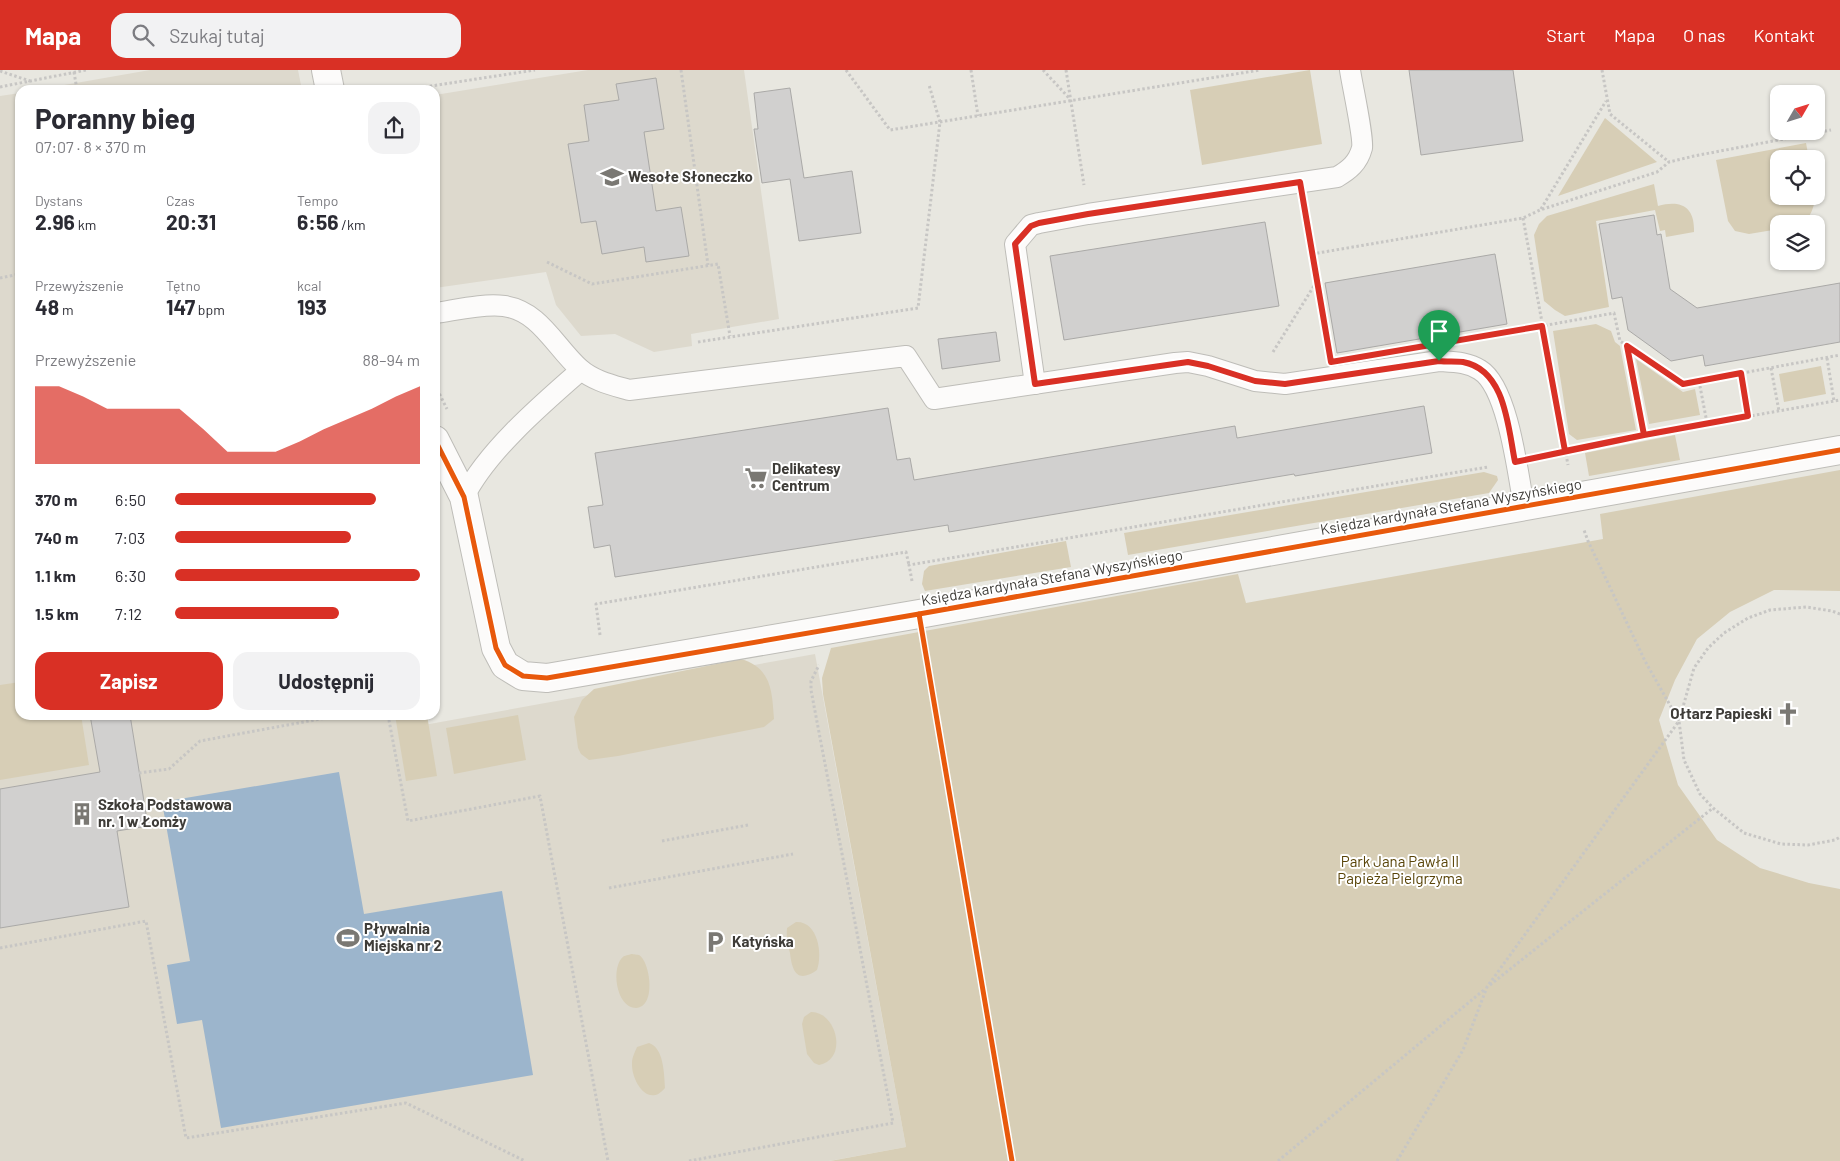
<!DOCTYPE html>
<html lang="pl">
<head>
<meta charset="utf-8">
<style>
  body { margin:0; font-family:Barlow,sans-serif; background:#f2f2f3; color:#2b2b33; height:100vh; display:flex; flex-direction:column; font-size:19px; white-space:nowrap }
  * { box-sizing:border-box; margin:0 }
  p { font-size:16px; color:#7c7c81 }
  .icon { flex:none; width:28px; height:28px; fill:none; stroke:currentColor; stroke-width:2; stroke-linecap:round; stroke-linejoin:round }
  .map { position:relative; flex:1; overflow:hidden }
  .side { position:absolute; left:15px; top:15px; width:425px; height:635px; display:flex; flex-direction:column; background:#fff; border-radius:15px; box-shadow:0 1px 4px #0004 }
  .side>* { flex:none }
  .needle { width:32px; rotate:51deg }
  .tools { position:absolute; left:1770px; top:15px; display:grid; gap:10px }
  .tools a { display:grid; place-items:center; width:55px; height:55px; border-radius:10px; background:#fff; box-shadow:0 1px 4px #0004; font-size:25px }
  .pin { position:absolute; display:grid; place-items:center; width:42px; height:42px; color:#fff; margin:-51px -21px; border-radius:50% 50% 50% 0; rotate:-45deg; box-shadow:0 0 5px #0007 }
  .pin .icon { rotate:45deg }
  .round { display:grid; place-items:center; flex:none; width:52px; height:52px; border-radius:15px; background:#f2f2f3 }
  .summary { display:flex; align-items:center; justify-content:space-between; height:85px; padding:0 20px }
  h1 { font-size:28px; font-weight:700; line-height:38px }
  .metrics { display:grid; grid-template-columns:repeat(3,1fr); gap:8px; height:85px; padding:5px 20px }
  .metrics div { display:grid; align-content:center }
  .metrics b { font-size:21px; font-weight:700 }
  .metrics small { font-size:14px; font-weight:400 }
  .metrics p { font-size:14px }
  .chart { height:140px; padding:10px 20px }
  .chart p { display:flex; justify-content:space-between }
  .chart svg { width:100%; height:90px; margin-top:5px; fill:#d93025; opacity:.7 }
  .cta { display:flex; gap:10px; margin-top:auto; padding:10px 20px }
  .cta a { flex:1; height:58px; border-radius:15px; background:#d93025; color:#fff; font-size:20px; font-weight:700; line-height:58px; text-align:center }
  .cta a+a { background:#f2f2f3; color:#2b2b33 }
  ul { padding:0 20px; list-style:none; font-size:16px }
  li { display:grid; grid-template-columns:80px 60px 1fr; align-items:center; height:38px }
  li i { height:12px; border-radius:6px; background:#d93025 }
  header { display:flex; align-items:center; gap:30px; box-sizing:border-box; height:70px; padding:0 25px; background:#d93025; color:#fff }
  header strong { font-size:24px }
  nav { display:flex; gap:28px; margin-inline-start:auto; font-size:18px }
  .search { width:350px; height:45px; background:#f2f2f3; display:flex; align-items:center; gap:12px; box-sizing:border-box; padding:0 18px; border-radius:15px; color:#7c7c81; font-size:19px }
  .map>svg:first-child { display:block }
  .built { fill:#ddd9cd }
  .green { fill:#d7ceb6 }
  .water { fill:#9cb5cc }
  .building { fill:#d1d0cf; stroke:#aaa9a7 }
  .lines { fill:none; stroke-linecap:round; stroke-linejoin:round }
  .service-casing { stroke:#bebdb8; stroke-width:22 }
  .minor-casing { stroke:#bebdb8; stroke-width:30 }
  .path { stroke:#c7c6c4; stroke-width:3; stroke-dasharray:2.5 2.5; stroke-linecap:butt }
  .service { stroke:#fcfbfa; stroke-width:20 }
  .minor { stroke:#fcfbfa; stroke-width:28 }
  .cycleway-casing { stroke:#fff; stroke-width:8 }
  .cycleway { stroke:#e8590c; stroke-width:5 }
  .route-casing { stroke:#fff; stroke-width:10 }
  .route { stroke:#d93025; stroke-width:6 }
  .labels { text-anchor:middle; stroke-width:4; stroke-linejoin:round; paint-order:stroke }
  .poi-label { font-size:15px; font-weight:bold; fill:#3e3c38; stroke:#fff; text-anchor:start }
  .street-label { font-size:15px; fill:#3e3c38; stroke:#fff }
  .park-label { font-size:15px; fill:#594408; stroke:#fff }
</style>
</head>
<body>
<header>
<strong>Mapa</strong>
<div class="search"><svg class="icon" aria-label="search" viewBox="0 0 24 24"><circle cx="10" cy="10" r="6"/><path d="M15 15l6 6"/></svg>Szukaj tutaj</div>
<nav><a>Start</a><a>Mapa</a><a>O nas</a><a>Kontakt</a></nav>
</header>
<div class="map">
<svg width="1840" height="1091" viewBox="0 0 1840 1091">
  <rect width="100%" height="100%" fill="#e8e7e0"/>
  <g class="built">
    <polygon points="150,0 298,0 302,20 36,20"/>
    <polygon points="588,0 744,0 779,249 691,264 692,276 654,282 615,264 581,266 556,235 546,202 435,218 435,25"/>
    <polygon points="20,23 20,645 422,645 424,655 815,584 906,1077 829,1091 0,1091 0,26"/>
  </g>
  <g class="green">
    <polygon points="1310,0 1322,74 1202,95 1190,20"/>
    <polygon points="1605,48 1657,92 1558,126"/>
    <path d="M1806 73 1809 89H1779V126H1815C1815 135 1810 151 1800 154 1794 155 1785 154 1779 154V159L1749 164 1735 161 1728 151 1716 90Z"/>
    <path d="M1654 114 1658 136C1680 130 1695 136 1694 162L1666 167 1665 160 1660 161 1655 140 1596 151 1609 237 1565 246 1555 240 1544 231 1534 165 1539 154 1547 146Z"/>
    <polygon points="1596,254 1611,261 1615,272 1620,276 1636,360 1577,370 1569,364 1553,261"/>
    <polygon points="1636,289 1683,322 1695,319 1700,345 1649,354"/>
    <polygon points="1821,296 1826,324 1784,332 1779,304"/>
    <polygon points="1675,365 1680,390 1589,406 1585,383"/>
    <polygon points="1840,400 1840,521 1774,520 1730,542 1697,569 1675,610 1659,650 1678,715 1717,770 1760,798 1809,813 1840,819 1840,1091 830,1091 906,1077 823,624 822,608 831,578 1238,504 1246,533 1603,469 1600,444"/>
    <polygon points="1484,402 1497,406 1498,410 1489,423 1128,485 1124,463"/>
    <polygon points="1066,471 1071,497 925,521 922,514 924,501 929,496"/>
    <path d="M741 589C772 598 772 622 774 649L764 657 618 686 589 690 581 684 578 678 574 647 582 630 594 619Z"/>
    <polygon points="20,612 20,645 81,645 89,695 0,710 0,615"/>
    <polygon points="395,645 427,645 437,706 406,711"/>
    <polygon points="518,645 526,690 454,704 446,658"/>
    <path d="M796 852C818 851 823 884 817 900 797 914 792 901 790 883 788 875 786 867 787 858Z"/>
    <path d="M632 884C632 884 639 885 639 885 650 891 657 937 636 938 616 938 610 896 624 886 625 886 631 884 632 884Z"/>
    <path d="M811 942C836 941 849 989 819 995L814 993 807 984 802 954 804 947Z"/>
    <path d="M649 973C664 978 664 1004 665 1018 648 1039 631 1010 632 993 632 987 635 982 637 977Z"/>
  </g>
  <polygon class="water" points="339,702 364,844 502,821 533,1005 221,1058 202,950 177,954 167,895 190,891 162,732"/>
  <g class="building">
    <polygon points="1409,0 1513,0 1523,71 1421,85"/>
    <polygon points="656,8 664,59 644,62 656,141 681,137 689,186 646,192 644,177 602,184 596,151 581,153 568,74 589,71 584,35 619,30 616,14"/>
    <polygon points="790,18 804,108 852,101 861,163 799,171 790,109 762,113 754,59 758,59 754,23"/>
    <polygon points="1654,145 1657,165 1661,164 1670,219 1697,238 1840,213 1840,272 1705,296 1703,285 1671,291 1628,260 1622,227 1612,229 1599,154"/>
    <polygon points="1265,152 1279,236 1064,270 1050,186"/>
    <polygon points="1495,184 1507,254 1337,283 1325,213"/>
    <polygon points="996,262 1000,291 942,299 938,269"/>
    <polygon points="1424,336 1432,383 1295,406 1294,404 949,462 948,455 615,507 610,475 594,478 588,437 603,435 595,383 888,338 897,390 910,388 914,410 1235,356 1237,368"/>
    <polygon points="90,645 130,645 148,756 117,761 129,837 0,858 0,719 100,702"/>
  </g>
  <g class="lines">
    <defs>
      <g id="service">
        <path d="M435 243C456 240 484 233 504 236 540 241 555 277 580 299 594 311 612 315 629 320L906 286 934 329 1175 293 1188 292 1208 296 1255 311 1285 314 1439 291C1454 292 1468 292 1480 300 1508 317 1518 404 1524 437"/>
        <path d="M1035 314 1015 174 1031 155 1039 153 1088 144 1337 107C1349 100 1358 93 1362 78 1364 68 1352 14 1350 0"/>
        <path d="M464 427C487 381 542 334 581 300"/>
      </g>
      <g id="minor">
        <polyline points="326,0 330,20"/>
        <polyline points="435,370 464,427 496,578 505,595 523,606 547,608 919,544 1840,380"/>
      </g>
    </defs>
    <use href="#service" class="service-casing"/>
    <use href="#minor" class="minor-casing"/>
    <g class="path">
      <polyline points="681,0 708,195"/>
      <polyline points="846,0 890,60 1260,0"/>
      <polyline points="971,0 978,46"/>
      <polyline points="1043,0 1070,29"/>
      <polyline points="1066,0 1084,115"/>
      <polyline points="1602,0 1610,44 1669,92"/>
      <polyline points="0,1 30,11"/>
      <polyline points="74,2 77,20"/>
      <polyline points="0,17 86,0"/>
      <polyline points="405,20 535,0"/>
      <polyline points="1541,139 1606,31"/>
      <polyline points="1305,140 1328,277"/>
      <polyline points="1523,148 1568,395"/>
      <polyline points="1312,184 1523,148 1540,140 1657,102 1669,92 1694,86 1831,60"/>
      <polyline points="547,192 592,214 718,194 730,266"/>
      <polyline points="0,208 20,204"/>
      <polyline points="1481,267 1614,243 1620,271 1683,314 1840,285"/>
      <polyline points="698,272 918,238 940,52 929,15"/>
      <polyline points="1627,276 1644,365"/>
      <polyline points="1273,282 1317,211"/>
      <polyline points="1827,288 1834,331"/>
      <polyline points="1771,298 1779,341"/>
      <polyline points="1741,303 1748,346"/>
      <polyline points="1699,311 1707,353"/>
      <polyline points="435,315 447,339"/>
      <polyline points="1546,386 1644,365 1840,330"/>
      <polyline points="912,511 909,495 1488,397"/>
      <polyline points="1840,544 1832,541 1806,537 1770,540 1748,548 1724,563 1708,578 1694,598 1679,651 1684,690 1700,724 1713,738 1744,763 1781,774 1808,775 1835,770 1840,767"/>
      <polyline points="600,565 596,534 906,482 909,495"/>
      <polyline points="925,576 1012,1091"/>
      <polyline points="388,645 408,751 540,726 608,1091"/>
      <polyline points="139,703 169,699 200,671 342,645"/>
      <polyline points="662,771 748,755"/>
      <polyline points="609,818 793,784"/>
      <polyline points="0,878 146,851 186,1068 406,1033 525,1091"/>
      <polyline points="1490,915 1713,738"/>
      <polyline points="689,1091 893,1053 811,620 811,611 819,595"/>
      <polyline points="1278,1091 1485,919"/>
      <polyline points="1397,1091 1463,980 1487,917 1679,651 1645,591 1588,471 1584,460"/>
    </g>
    <use href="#service" class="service"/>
    <use href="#minor" class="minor"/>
    <defs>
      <g id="cycleway">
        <polyline points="435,370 464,427 496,578 505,595 523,606 547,608 919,544 1840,380"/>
        <polyline points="919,544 1012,1091"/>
      </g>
    </defs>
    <use href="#cycleway" class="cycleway-casing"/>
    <use href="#cycleway" class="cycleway"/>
  </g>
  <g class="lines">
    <defs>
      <path id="route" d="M1439 291 1285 314 1255 311 1208 296 1188 292 1035 314 1015 174 1031 156 1039 153 1088 144 1300 112 1331 292 1542 256 1565 381 1644 365 1748 346 1741 303 1683 314 1627 276 1644 365 1515 392C1508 358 1506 300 1463 292 1455 291 1447 292 1439 291"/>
    </defs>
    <use href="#route" class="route-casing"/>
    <use href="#route" class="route"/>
  </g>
  <defs>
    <symbol id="school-bare" viewBox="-9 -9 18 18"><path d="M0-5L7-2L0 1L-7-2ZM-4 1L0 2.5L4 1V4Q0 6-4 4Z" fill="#7a7873" stroke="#fff" stroke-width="2.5" paint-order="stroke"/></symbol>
    <symbol id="supermarket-bare" viewBox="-9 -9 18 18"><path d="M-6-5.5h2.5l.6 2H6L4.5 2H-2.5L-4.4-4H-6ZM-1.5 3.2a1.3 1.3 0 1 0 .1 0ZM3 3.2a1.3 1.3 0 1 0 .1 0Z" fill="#7a7873" stroke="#fff" stroke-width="2.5" paint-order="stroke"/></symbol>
    <symbol id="church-bare" viewBox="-9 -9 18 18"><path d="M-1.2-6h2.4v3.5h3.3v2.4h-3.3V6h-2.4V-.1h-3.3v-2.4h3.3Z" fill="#7a7873" stroke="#fff" stroke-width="2.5" paint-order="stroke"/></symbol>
    <symbol id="building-bare" viewBox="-9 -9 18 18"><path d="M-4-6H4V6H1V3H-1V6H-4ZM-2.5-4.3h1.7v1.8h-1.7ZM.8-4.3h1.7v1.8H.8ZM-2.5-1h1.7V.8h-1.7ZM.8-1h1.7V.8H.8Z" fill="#7a7873" stroke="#fff" stroke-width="2.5" paint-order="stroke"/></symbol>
    <symbol id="stadium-bare" viewBox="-9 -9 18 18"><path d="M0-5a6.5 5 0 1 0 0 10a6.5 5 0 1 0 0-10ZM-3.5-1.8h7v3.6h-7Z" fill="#7a7873" stroke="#fff" stroke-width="2.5" paint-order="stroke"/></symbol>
    <symbol id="parking-bare" viewBox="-9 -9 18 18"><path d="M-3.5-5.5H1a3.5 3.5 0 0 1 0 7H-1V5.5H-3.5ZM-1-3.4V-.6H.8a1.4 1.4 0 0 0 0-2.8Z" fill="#7a7873" stroke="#fff" stroke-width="2.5" paint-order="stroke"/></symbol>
  </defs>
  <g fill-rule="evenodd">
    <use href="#school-bare" x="596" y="91" width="32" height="32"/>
    <use href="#supermarket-bare" x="740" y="392" width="32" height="32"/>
    <use href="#church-bare" x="1772" y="628" width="32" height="32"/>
    <use href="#building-bare" x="66" y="728" width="32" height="32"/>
    <use href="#stadium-bare" x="332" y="852" width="32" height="32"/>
    <use href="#parking-bare" x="699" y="856" width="32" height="32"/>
  </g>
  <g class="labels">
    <g class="poi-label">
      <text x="628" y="112">Wesołe Słoneczko</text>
      <text x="772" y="404">Delikatesy<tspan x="772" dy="17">Centrum</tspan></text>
      <text x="1772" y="649" text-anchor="end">Ołtarz Papieski</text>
      <text x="98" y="740">Szkoła Podstawowa<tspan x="98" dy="17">nr. 1 w Łomży</tspan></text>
      <text x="364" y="864">Pływalnia<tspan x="364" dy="17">Miejska nr 2</tspan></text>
      <text x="732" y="877">Katyńska</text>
    </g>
    <g class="street-label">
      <text transform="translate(1451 437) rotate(-10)" y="5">Księdza kardynała Stefana Wyszyńskiego</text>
      <text transform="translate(1052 508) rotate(-10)" y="5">Księdza kardynała Stefana Wyszyńskiego</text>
    </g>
    <g class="park-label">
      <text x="1400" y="797">Park Jana Pawła II<tspan x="1400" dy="17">Papieża Pielgrzyma</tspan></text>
    </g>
  </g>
</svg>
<div class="tools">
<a><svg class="needle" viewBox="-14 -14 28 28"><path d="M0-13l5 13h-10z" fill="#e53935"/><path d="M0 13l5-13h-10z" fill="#7c7c81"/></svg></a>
<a><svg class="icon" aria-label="locate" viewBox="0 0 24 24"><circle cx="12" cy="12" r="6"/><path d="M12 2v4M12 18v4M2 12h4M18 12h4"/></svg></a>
<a><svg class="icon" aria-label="layers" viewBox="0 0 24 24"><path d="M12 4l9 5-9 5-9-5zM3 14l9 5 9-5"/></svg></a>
</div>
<div class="pin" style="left:1439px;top:291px;background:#1e9e55"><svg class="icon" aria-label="arrive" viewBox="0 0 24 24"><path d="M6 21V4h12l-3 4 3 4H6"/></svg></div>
<section class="side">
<div class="summary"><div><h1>Poranny bieg</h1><p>07:07 · 8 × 370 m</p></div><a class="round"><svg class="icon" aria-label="share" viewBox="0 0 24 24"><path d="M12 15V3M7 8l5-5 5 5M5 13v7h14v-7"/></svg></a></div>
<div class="metrics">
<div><p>Dystans</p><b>2.96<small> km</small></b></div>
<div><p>Czas</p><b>20:31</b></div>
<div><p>Tempo</p><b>6:56<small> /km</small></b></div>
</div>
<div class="metrics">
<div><p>Przewyższenie</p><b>48<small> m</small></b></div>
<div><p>Tętno</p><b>147<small> bpm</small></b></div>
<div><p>kcal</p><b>193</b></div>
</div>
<div class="chart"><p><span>Przewyższenie</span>88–94 m</p>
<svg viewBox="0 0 160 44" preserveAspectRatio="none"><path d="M0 44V6L10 6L20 11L30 17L40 17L50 17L60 17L70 27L80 38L90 38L100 38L110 33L120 27L130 22L140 17L150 11L160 6V44z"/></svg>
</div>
<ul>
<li><b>370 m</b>6:50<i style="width:82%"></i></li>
<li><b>740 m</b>7:03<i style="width:72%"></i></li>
<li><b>1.1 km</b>6:30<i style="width:100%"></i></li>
<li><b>1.5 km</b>7:12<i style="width:67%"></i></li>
</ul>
<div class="cta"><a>Zapisz</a><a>Udostępnij</a></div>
</section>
</div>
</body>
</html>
